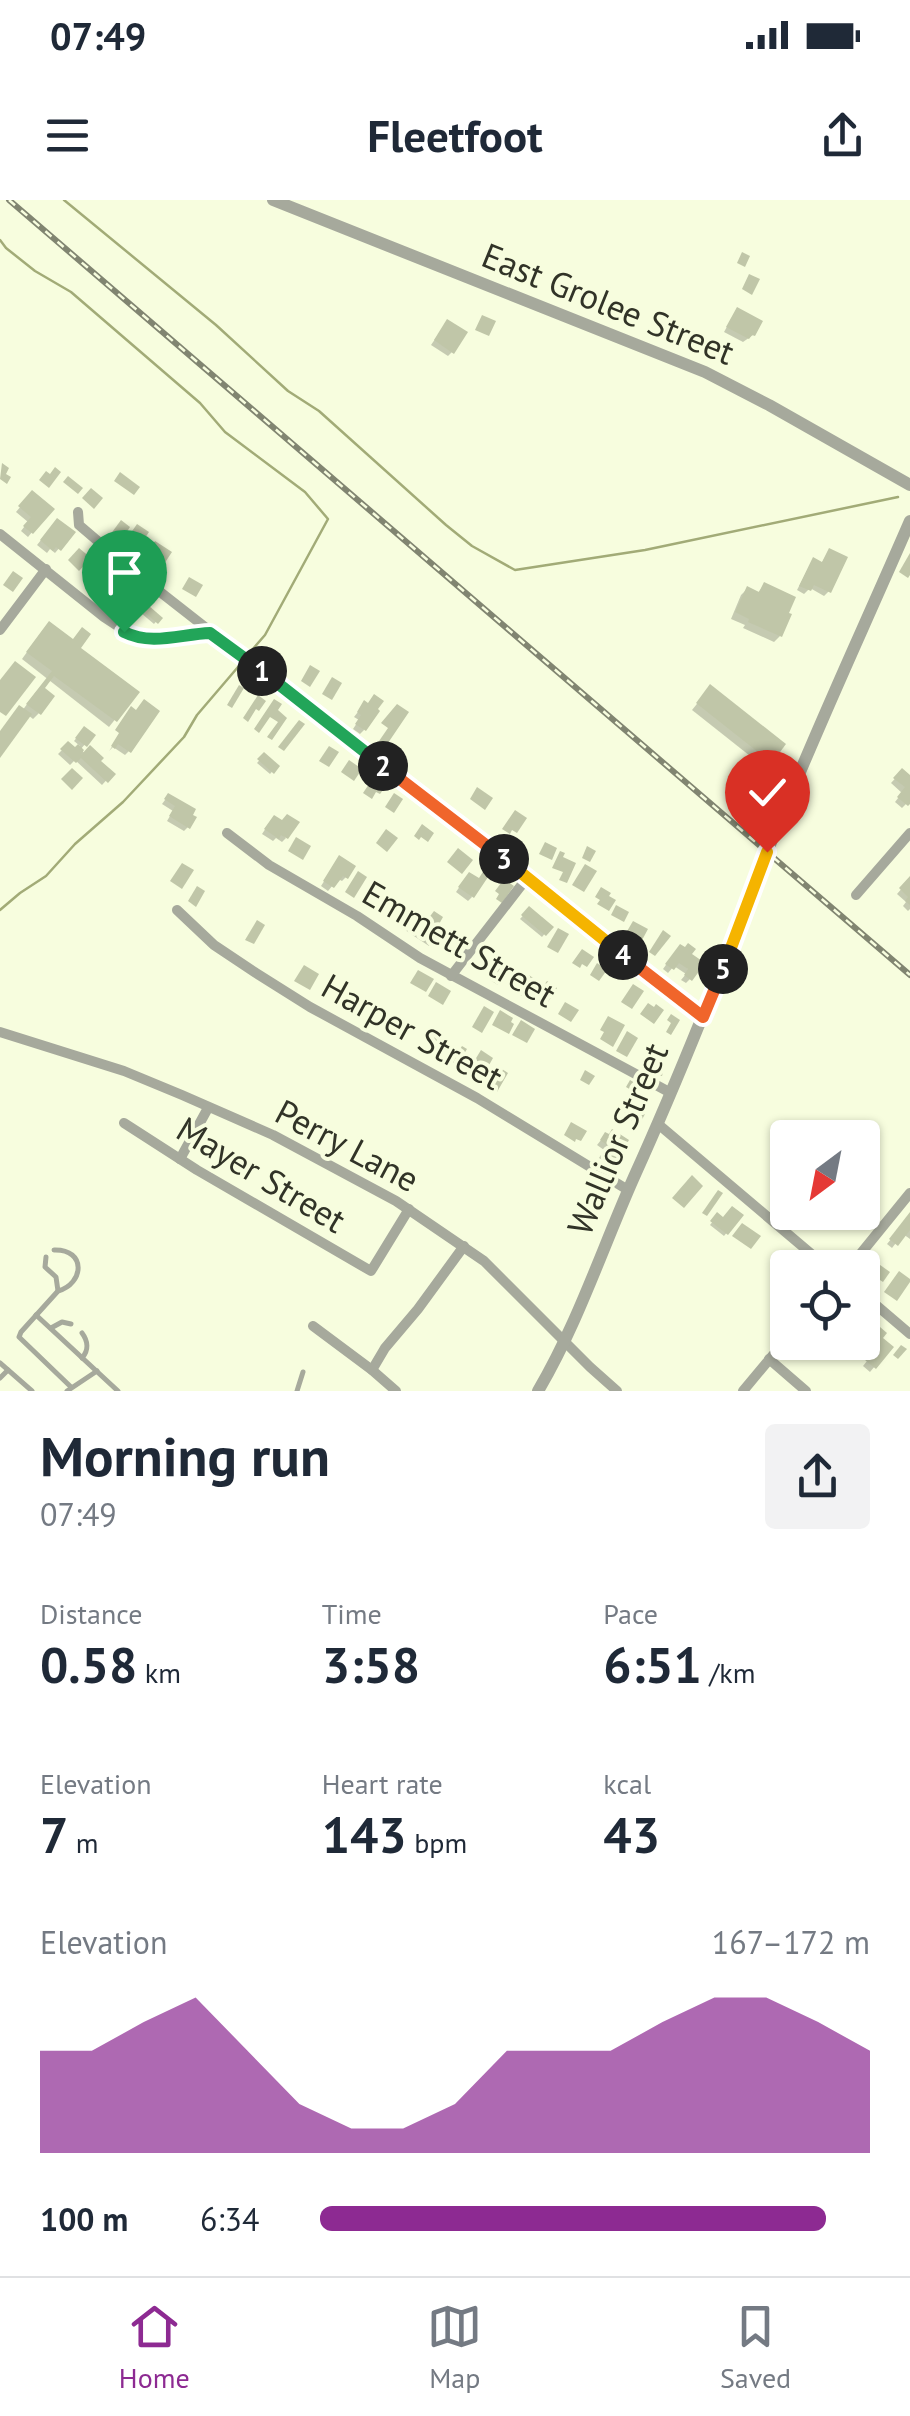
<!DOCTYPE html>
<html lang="en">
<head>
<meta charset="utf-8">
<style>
  body { margin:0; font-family:"PT Sans",sans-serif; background:#f2f2f3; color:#1f2937; height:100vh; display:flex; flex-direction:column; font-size:38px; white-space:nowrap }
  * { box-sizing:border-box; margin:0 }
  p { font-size:32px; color:#747a83 }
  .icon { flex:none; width:55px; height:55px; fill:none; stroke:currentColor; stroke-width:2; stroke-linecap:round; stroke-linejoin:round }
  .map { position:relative; height:1191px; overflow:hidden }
  .panel { display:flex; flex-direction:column; background:#fff; flex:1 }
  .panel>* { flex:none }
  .needle { width:65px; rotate:212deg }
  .fabs { position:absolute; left:770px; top:920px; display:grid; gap:20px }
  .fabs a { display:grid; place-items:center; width:110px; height:110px; border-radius:10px; background:#fff; box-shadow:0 2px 8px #0004; font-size:50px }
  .pin { position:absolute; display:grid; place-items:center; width:85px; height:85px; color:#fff; margin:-102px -42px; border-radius:50% 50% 50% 0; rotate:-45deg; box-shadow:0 0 10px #0007 }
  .pin .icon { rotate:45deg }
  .km { position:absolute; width:50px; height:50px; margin:-25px; border-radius:50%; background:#222; color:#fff; font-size:28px; line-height:50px; text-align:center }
  .round { display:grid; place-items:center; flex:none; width:105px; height:105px; border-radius:10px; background:#f2f2f3 }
  .summary { display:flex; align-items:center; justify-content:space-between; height:170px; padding:0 40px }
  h1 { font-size:55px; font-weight:600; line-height:75px }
  .figures { display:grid; grid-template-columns:repeat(3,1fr); gap:15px; height:170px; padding:10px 40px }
  .figures div { display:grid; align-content:center }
  .figures b { font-size:50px; font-weight:600 }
  .figures small { font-size:28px; font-weight:400 }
  .figures p { font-size:28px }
  .chart { height:280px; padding:20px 40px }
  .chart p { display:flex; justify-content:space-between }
  .chart svg { width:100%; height:180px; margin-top:10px; fill:#8d2a92; opacity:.7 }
  ul { padding:0 40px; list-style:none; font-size:32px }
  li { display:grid; grid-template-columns:160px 120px 1fr; align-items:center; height:75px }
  li i { height:25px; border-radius:12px; background:#8d2a92 }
  .status { display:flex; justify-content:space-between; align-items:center; height:70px; padding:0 50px; background:#fff; direction:ltr }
  .status svg { height:28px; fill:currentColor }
  header { display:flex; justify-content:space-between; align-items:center; height:130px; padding:0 40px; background:#fff; font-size:45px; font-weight:600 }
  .tab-bar { display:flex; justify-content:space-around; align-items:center; height:140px; border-top:2px solid #e0e1e3; background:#fff; font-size:28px; color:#747a83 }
  .tab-bar a { display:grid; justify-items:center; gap:5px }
  .tab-bar .current { color:#8d2a92 }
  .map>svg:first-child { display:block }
  .shadow { fill:#0003 }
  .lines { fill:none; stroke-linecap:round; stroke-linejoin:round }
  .stream { stroke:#a2ab77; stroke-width:2.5 }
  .building { fill:#c0c6a8 }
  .service { stroke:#a6a99c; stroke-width:5 }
  .minor { stroke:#a6a99c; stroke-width:10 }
  .tertiary { stroke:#a6a99c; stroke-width:12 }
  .rail-casing { stroke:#818571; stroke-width:6 }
  .rail { stroke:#f7fdde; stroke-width:2.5; stroke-dasharray:8; stroke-linecap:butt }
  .split-1-casing { stroke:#fff; stroke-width:20 }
  .split-2-casing { stroke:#fff; stroke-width:20 }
  .split-3-casing { stroke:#fff; stroke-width:20 }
  .split-4-casing { stroke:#fff; stroke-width:20 }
  .split-5-casing { stroke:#fff; stroke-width:20 }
  .split-6-casing { stroke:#fff; stroke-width:20 }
  .split-1 { stroke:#22a559; stroke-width:12 }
  .split-2 { stroke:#22a559; stroke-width:12 }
  .split-3 { stroke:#f0652b; stroke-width:12 }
  .split-4 { stroke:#f5b400; stroke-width:12 }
  .split-5 { stroke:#f0652b; stroke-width:12 }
  .split-6 { stroke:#f5b400; stroke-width:12 }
  .labels { text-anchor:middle; stroke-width:8; stroke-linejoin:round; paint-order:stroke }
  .street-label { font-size:35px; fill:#313327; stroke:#f7fdde }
</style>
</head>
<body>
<div class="status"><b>07:49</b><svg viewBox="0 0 49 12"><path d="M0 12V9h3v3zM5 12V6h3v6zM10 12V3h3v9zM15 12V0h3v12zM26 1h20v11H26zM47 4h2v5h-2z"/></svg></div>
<header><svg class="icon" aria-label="menu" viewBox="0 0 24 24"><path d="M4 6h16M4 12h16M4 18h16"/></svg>Fleetfoot<svg class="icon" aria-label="share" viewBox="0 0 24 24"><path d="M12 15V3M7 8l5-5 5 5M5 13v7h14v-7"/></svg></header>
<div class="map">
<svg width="910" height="1191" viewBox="0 0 910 1191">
  <rect width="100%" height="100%" fill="#f7fdde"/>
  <g class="shadow">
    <polygon points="734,114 753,135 743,142 724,132"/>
    <polygon points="444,126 452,152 448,156 431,145"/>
    <polygon points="32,293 51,309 28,337 21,331 28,322 16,312"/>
    <polygon points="53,325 72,333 55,353 50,349 47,353 37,345"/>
    <polygon points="829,351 829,391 824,396 810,388 804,394 797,390 810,365 821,364"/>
    <polygon points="764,385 780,436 774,442 743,428 745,425 731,419 741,395 747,389 757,394"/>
    <polygon points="141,402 159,418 154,424 135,408"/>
    <polygon points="43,430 136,493 109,527 22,459"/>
    <polygon points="36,492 39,513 33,519 28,515 0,554 0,533 22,511"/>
    <polygon points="705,494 783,545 764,567 692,510"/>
    <polygon points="140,506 129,551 125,555 113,547 109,551"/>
    <polygon points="361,508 364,530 360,534 353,529 359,520 354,517"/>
    <polygon points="84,529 92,536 80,550 98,561 112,574 102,585 75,560 70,565 58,554 68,544 75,551 80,546 74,541"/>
    <polygon points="264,555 277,566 270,574 257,563"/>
    <polygon points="902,571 910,578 910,600 902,608 895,602 902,593 891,583"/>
    <polygon points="168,596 193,610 188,627 184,631 167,621 173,611 162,604"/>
    <polygon points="270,622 286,638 282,642 276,638 273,641 262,634"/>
    <polygon points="336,663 346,677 342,681 338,679 328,691 321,686"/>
    <polygon points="465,679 472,697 468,701 456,692"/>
    <polygon points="910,679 910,709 908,711 903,706 906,702 897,694"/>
    <polygon points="529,709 550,727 542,737 520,719"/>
    <polygon points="413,718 428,722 441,730 429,746 405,730"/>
    <polygon points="684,750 690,779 686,783 681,780 686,774 674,766 668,773 663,769 676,751"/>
    <polygon points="605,935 614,960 610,964 599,958 604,950 597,945"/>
    <polygon points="822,1012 852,1012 844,1022 836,1016 832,1020"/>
    <polygon points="717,1016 723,1020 740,1016 724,1036 710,1025"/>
    <polygon points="910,1016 910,1039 903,1034 892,1048 887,1044"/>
    <polygon points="788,1086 788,1113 787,1113 779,1107 784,1101 778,1097"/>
    <polygon points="880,1131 879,1138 891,1147 870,1172 863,1166 867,1161 860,1155"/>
  </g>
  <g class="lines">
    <g class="stream">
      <polyline points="64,0 216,125 288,191 319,211 446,325 472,346 515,370 645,350 898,297"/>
      <polyline points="0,40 6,48 35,71 71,92 200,203 225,232 305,292 328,319 265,435 252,450"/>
      <polyline points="0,710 20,693 46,676 75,644 123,602 184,537 197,515 238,467"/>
    </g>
  </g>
  <g class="building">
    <polygon points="742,52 750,56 745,67 737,63"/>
    <polygon points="749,74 760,79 752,95 742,89"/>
    <polygon points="737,107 763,121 755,136 752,135 749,139 726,127"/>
    <polygon points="482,115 496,121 489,136 475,130"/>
    <polygon points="447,119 468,132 454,154 434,140"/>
    <polygon points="2,263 9,268 6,274 11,277 7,284 0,279"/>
    <polygon points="55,267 61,272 49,288 39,280 46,271 50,274"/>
    <polygon points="120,272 140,287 134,295 114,281"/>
    <polygon points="68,276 83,288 78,294 63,282"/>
    <polygon points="91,288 103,298 94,309 82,298"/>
    <polygon points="32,290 55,309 33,334 23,326 31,317 18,306"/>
    <polygon points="57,318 76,332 61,351 56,347 53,351 40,340"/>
    <polygon points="121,320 130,327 120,342 110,335"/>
    <polygon points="137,324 149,332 143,341 146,343 138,356 122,346"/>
    <polygon points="155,341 172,352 164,364 158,361 152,370 141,362"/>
    <polygon points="79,348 91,358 79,371 68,360"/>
    <polygon points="829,348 848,357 831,393 814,385 811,391 799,386 813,357 822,362"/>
    <polygon points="910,353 910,375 908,378 899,372"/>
    <polygon points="13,371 23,378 13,392 3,385"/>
    <polygon points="189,377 203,385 196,397 182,389"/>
    <polygon points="764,382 796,397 789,413 792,414 782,437 748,422 749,419 735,412 747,386 759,392"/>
    <polygon points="141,399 163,418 158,424 136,405"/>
    <polygon points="49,421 73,439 82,427 91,434 81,448 140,492 117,522 54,476 45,488 55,496 41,515 26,504 52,471 26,452"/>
    <polygon points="15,461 36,477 6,516 0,512 0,480"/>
    <polygon points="310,465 320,471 310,487 301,481"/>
    <polygon points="332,477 342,483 332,500 322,494"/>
    <polygon points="710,484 786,544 772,563 696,503"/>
    <polygon points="239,485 244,488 232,508 227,505"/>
    <polygon points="374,494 384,501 378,509 380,511 366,531 355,524 361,515 357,512 364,500 368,503"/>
    <polygon points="258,495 266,501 259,511 256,509 248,522 243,518"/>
    <polygon points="144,499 160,511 131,553 118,544 115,549 111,546 119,533 115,530 131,506 136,510"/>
    <polygon points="274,499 282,504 278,510 287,518 272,540 267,537 278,522 270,517 259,533 254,529"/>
    <polygon points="397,504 409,512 388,543 390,544 387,550 377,544 388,528 381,523"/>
    <polygon points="19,505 32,514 0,558 0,531"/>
    <polygon points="299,520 305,524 284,551 278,547"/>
    <polygon points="84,526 96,535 87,547 75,538"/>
    <polygon points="68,541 75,547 78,544 84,550 81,555 90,545 104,558 101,561 116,574 108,583 81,558 76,563 60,549"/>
    <polygon points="329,546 339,552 329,567 319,561"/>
    <polygon points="264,552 280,566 274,574 257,559"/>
    <polygon points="349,560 362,569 354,581 341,572"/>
    <polygon points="72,568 83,578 72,590 61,579"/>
    <polygon points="902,568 910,575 910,604 908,606 897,597 905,587 893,578"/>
    <polygon points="373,578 386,586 380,594 376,592 372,599 363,593"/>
    <polygon points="477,587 493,598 485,610 470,599"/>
    <polygon points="168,593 196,609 193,615 197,617 190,629 169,616 175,606 164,599"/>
    <polygon points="394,593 403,599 394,613 385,607"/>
    <polygon points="515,610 527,618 517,633 512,630 510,634 502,629"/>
    <polygon points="287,614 300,622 288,639 281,635 279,639 264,629 274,615 282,620"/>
    <polygon points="422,624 434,633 428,642 421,637 419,640 414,636"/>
    <polygon points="386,629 398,638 387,652 376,643"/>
    <polygon points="296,637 311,646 303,660 288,651"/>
    <polygon points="545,642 557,648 552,660 539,654"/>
    <polygon points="587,646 596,651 590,662 582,658"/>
    <polygon points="458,648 473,660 462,674 447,662"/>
    <polygon points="560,651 565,653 563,657 576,663 567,683 559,680 563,672 552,668"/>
    <polygon points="339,655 356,666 348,679 343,676 334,688 323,681"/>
    <polygon points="182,663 194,670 182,689 170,681"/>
    <polygon points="488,664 494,668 474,698 458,687 469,672 479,678"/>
    <polygon points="585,664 597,671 584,692 572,685"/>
    <polygon points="358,671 367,677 354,698 345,692"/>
    <polygon points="910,676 910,705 905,701 908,697 899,688"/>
    <polygon points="504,679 514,686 502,703 496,699 499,694 495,691"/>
    <polygon points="197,686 205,691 196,707 188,701"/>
    <polygon points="601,687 611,693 609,696 616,700 609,711 597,704 600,700 595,697"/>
    <polygon points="616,705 629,712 624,722 611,715"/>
    <polygon points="529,706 554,727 546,736 521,715"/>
    <polygon points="416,711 428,719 434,711 443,717 438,726 444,730 435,743 407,725"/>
    <polygon points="257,720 265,725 254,744 245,740"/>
    <polygon points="633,721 648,729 641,742 626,733"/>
    <polygon points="558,728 569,734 558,753 547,747"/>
    <polygon points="663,730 671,736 655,756 649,752"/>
    <polygon points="688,743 696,749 692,754 705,763 692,781 684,775 688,769 679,763 674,770 665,764 680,744 685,747"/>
    <polygon points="582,749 594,757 587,767 582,764 580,768 572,763"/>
    <polygon points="501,758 507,762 503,768 507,772 498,785 487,778"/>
    <polygon points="597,763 607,770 599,781 590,775"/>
    <polygon points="304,765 319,774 310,790 294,781"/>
    <polygon points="418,770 434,779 426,792 410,783"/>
    <polygon points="529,775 537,781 534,785 539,789 529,801 512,789 522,777 525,780"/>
    <polygon points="547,781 557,788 546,805 535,798"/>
    <polygon points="436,782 451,791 443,805 428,796"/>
    <polygon points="633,784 644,791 632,809 621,802"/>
    <polygon points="565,802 579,810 571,822 558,814"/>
    <polygon points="648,803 654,807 656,804 664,810 654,824 640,814"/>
    <polygon points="484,806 494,812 482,833 472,827"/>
    <polygon points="500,810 513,818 511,822 514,824 509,834 492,825"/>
    <polygon points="671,814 680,820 671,835 666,832 671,823 667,820"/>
    <polygon points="608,816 625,825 613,847 600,839 604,832 600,830"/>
    <polygon points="521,820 535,829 527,843 512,835"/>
    <polygon points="627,831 638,838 627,857 616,851"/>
    <polygon points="437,833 448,839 437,858 426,851"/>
    <polygon points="462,846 467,849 457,865 452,862"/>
    <polygon points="481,850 493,858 480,881 467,873"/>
    <polygon points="652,861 665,864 662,876 649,872"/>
    <polygon points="499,867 508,873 497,892 488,887 492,881 488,879 492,871 496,873"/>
    <polygon points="585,870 595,876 589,885 580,880"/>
    <polygon points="630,880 642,887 638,894 626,887"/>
    <polygon points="629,905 645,914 639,925 623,916"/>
    <polygon points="571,922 587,931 581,941 576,939 575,942 564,935"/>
    <polygon points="612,929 629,940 616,962 602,953 607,945 600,940 605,932 609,934"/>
    <polygon points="692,975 703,986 684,1008 672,998"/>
    <polygon points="718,990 723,993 707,1016 702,1013"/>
    <polygon points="732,1006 744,1015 728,1035 710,1021 717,1012 723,1017"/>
    <polygon points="910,1012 910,1030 898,1046 889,1039"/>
    <polygon points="742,1023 761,1036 751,1049 732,1036"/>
    <polygon points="873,1060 890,1072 883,1082 866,1071"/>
    <polygon points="782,1061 788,1065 788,1076 784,1082 779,1078 776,1081 770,1077"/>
    <polygon points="899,1071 910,1079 910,1082 897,1101 884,1092"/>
    <polygon points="880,1127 887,1133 883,1138 894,1147 876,1169 865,1160 869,1155 862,1149"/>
    <polygon points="901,1145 907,1149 898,1159 893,1155"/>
  </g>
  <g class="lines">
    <g class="service">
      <path d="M54 1050C87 1049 84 1084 58 1091L21 1132 19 1137 71 1187"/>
      <polyline points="46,1057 45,1067 56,1077 58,1091"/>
      <polyline points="36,1115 118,1191"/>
      <polyline points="51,1128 62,1122 71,1124"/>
      <path d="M82 1133C88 1141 89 1150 82 1158"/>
      <polyline points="0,1163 32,1191"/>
      <polyline points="0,1178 8,1170"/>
      <polyline points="67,1191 97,1171"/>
      <polyline points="297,1191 303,1172"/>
    </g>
    <g class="minor">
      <polyline points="78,312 79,325 127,366 703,817"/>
      <polyline points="0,334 104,417 136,438 161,440 210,433"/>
      <polyline points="0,430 46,369"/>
      <polyline points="227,633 269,665 357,716 420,758 671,893"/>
      <polyline points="856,695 910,633"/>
      <polyline points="177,710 214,745 256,773 310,807 477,898 628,990"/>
      <polyline points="451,776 527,678"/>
      <polyline points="0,832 124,871 182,895 273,935 396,1001 484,1061 590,1167 617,1191"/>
      <polyline points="124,923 197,970 371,1071 409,1009"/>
      <polyline points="658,924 828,1068"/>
      <polyline points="180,959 208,908"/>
      <polyline points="849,1068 910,993"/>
      <polyline points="862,1093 910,1134"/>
      <polyline points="313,1126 372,1170 396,1191"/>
      <polyline points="769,1159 806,1191"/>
      <polyline points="372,1170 385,1148 418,1109 464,1046"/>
      <polyline points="743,1191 788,1137"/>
    </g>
    <g class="tertiary">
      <polyline points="273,0 705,172 769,205 910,285"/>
      <path d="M538 1191C578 1123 602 1049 634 977 682 871 724 763 766 655 810 542 862 432 910 321"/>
    </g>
    <defs>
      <polyline id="rail" points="9,0 910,775"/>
    </defs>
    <use href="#rail" class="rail-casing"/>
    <use href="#rail" class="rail"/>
  </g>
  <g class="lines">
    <defs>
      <path id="split-1" d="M124 432C152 446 181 434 210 433L262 471"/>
      <polyline id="split-2" points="262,471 383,566"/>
      <polyline id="split-3" points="383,566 504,659"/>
      <polyline id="split-4" points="504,659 623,755"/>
      <polyline id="split-5" points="623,755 703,817 723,769"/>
      <polyline id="split-6" points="723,769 767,652"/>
    </defs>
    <use href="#split-1" class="split-1-casing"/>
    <use href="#split-2" class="split-2-casing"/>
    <use href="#split-3" class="split-3-casing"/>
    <use href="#split-4" class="split-4-casing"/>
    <use href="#split-5" class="split-5-casing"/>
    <use href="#split-6" class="split-6-casing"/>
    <use href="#split-1" class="split-1"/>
    <use href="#split-2" class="split-2"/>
    <use href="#split-3" class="split-3"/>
    <use href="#split-4" class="split-4"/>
    <use href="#split-5" class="split-5"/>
    <use href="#split-6" class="split-6"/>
  </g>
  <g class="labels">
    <g class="street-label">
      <text transform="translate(608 104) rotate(22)" y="12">East Grolee Street</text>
      <text transform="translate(459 744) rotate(30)" y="12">Emmett Street</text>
      <text transform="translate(412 832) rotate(29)" y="12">Harper Street</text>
      <text transform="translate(618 939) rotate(-67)" y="12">Wallior Street</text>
      <text transform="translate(347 946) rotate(28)" y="12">Perry Lane</text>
      <text transform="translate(261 975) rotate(31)" y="12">Mayer Street</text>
    </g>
  </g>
</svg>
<div class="fabs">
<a><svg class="needle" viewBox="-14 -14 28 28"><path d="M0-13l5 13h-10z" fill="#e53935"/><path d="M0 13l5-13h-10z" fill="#747a83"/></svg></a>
<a><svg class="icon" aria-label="locate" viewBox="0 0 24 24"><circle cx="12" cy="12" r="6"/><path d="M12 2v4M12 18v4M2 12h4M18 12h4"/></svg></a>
</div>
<div class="pin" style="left:124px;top:432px;background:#1e9e55"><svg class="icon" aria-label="arrive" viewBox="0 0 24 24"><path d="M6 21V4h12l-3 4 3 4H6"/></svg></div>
<div class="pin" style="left:767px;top:652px;background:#d93025"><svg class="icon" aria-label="check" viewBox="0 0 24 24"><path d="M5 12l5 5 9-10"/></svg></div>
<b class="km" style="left:262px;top:471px">1</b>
<b class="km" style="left:383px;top:566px">2</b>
<b class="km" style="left:504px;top:659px">3</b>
<b class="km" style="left:623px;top:755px">4</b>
<b class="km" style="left:723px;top:769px">5</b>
</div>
<section class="panel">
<div class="summary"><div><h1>Morning run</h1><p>07:49</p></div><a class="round"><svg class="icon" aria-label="share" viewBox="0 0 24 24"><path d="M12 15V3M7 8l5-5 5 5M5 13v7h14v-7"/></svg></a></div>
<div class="figures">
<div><p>Distance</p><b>0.58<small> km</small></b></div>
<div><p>Time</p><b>3:58</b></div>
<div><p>Pace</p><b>6:51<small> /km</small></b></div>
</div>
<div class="figures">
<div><p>Elevation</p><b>7<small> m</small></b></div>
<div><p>Heart rate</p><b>143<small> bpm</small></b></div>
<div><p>kcal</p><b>43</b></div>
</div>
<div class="chart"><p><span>Elevation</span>167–172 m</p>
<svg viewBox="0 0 160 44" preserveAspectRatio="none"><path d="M0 44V19L10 19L20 12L30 6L40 19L50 32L60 38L70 38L80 32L90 19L100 19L110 19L120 12L130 6L140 6L150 12L160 19V44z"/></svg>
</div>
<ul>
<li><b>100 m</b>6:34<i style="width:92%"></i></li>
</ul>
</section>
<nav class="tab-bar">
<a class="current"><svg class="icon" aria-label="home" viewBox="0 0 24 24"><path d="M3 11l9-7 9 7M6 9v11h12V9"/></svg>Home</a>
<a><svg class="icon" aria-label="map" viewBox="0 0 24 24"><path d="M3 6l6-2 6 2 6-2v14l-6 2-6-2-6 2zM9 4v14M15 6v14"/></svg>Map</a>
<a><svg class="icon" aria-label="saved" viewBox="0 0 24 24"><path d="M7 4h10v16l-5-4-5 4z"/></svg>Saved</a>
</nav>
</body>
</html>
